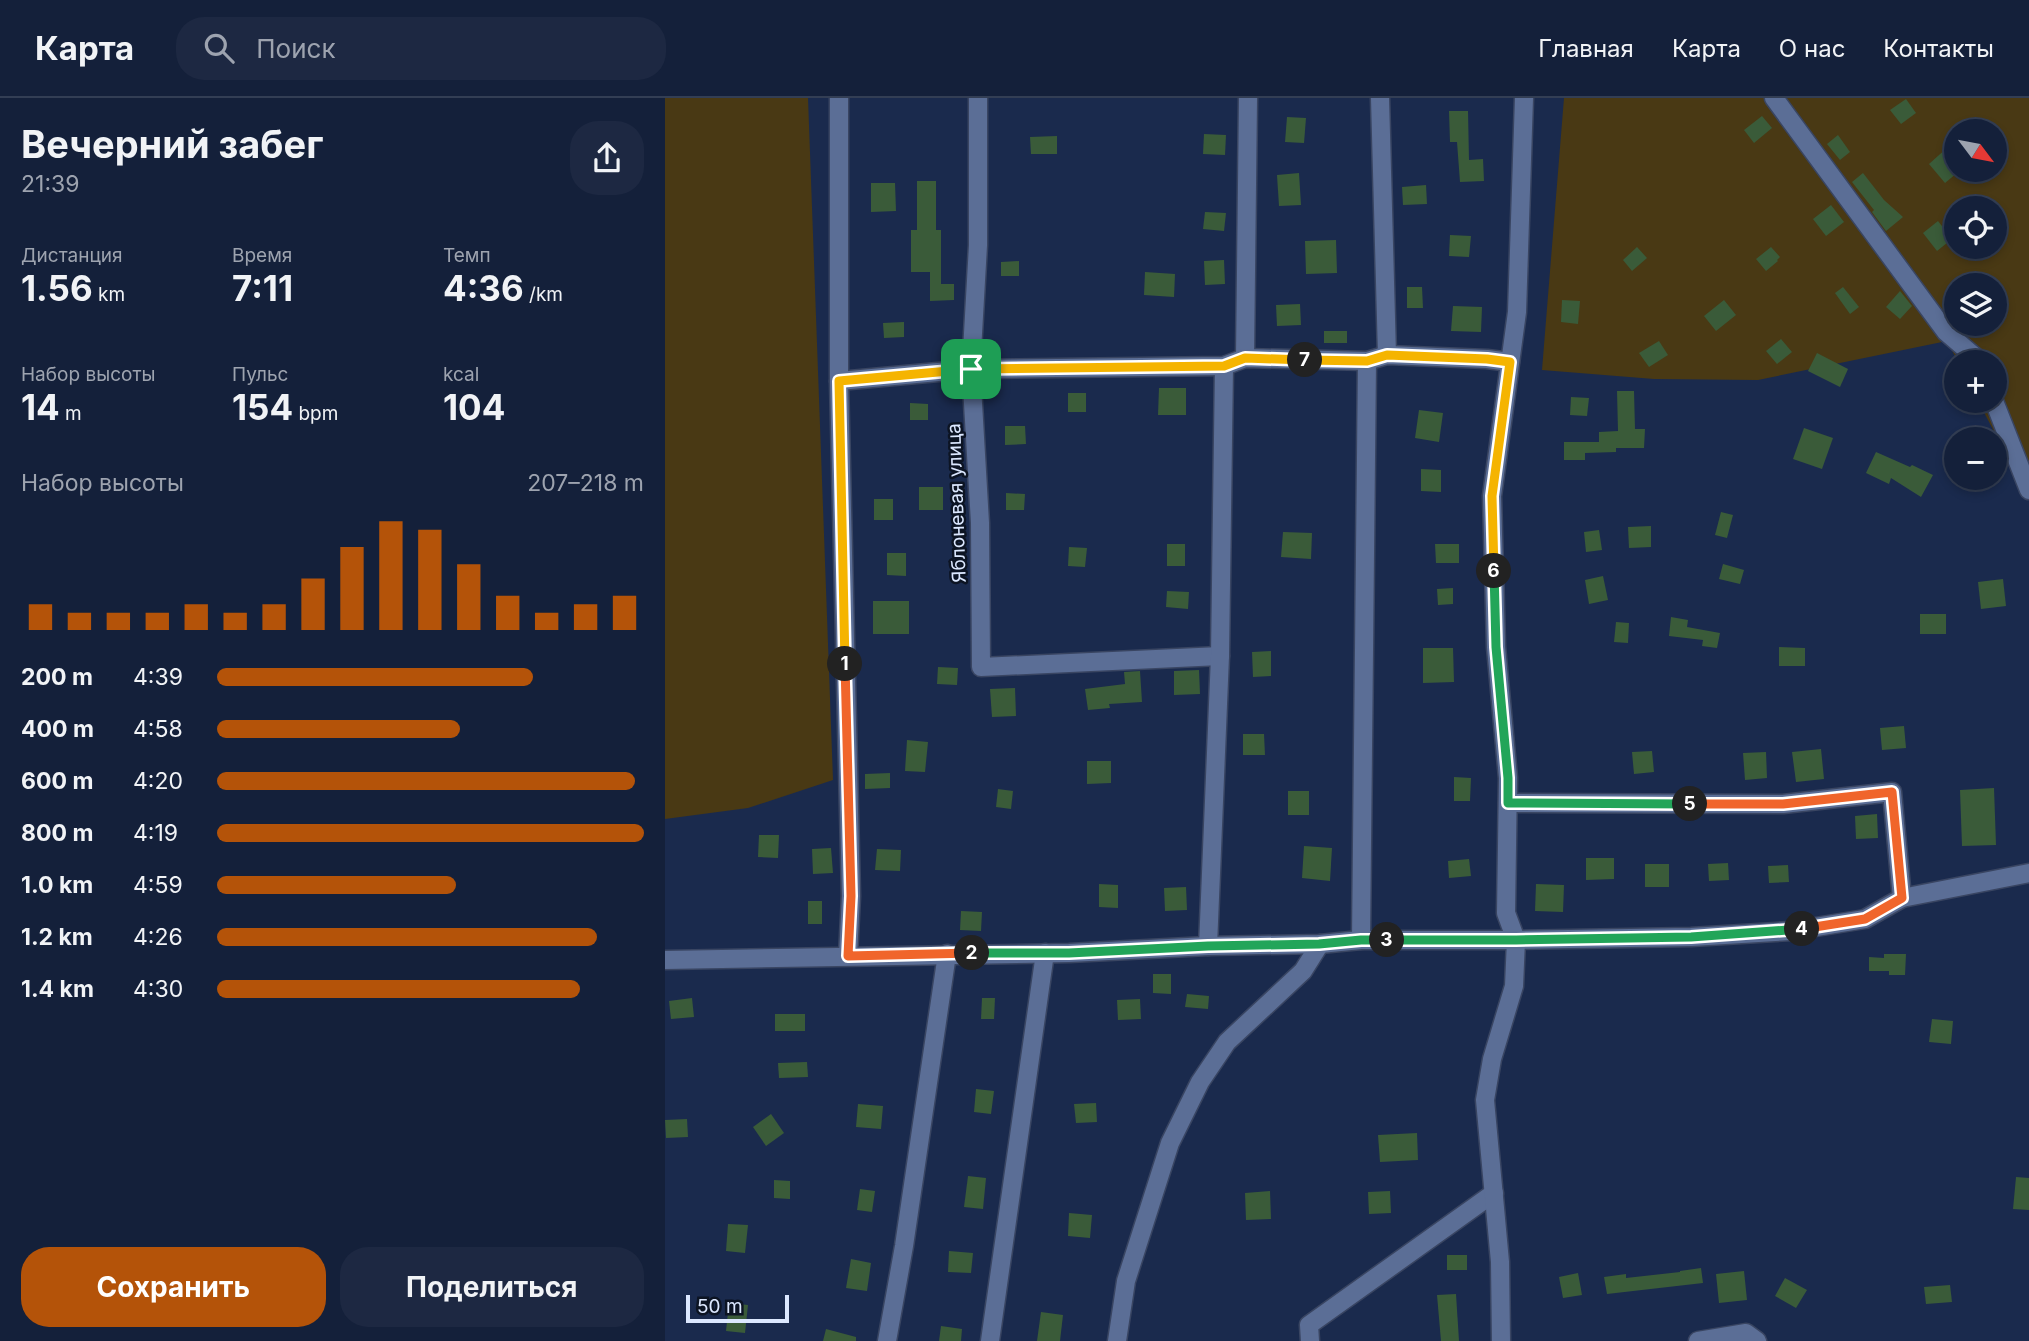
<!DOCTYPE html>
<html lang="ru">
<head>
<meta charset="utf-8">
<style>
  body { margin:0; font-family:Inter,sans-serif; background:#1d2842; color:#f1f3f6; height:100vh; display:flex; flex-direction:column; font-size:26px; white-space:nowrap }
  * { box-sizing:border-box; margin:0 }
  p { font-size:23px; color:#9da3af }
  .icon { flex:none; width:38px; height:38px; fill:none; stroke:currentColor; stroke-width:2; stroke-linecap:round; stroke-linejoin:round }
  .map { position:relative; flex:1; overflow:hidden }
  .sheet { display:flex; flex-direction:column; background:#14203a; width:665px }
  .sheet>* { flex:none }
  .needle { width:46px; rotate:122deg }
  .fabs { position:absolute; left:1279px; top:21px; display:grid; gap:14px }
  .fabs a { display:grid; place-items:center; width:63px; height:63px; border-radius:50%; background:#14203a; box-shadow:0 4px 10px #0003,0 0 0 2px #333e54; font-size:35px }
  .scale { position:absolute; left:21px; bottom:18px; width:103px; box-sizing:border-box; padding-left:7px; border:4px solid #dce8ff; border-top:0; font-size:19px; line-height:24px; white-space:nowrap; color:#dce8ff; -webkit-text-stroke:5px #0c1423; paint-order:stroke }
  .pin { position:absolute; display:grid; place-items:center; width:60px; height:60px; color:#fff; margin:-30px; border-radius:14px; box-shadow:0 4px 10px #0006 }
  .km { position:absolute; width:35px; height:35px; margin:-18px; border-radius:50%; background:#222; color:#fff; font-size:19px; line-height:35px; text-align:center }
  .round { display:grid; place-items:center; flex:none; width:74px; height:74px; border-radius:28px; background:#1d2842 }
  .headline { display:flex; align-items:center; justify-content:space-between; height:119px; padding:0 21px }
  h1 { font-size:38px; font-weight:700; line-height:52px }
  .figures { display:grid; grid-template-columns:repeat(3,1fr); gap:10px; height:119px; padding:7px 21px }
  .figures div { display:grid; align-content:center }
  .figures b { font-size:35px; font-weight:700 }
  .figures small { font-size:19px; font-weight:400 }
  .figures p { font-size:19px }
  .chart { height:196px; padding:14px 21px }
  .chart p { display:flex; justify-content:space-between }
  .chart svg { width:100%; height:126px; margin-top:7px; stroke:#b45309; stroke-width:6 }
  .cta { display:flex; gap:14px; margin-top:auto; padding:14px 21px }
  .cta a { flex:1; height:80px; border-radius:28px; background:#b45309; color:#fff; font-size:28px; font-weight:700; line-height:80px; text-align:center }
  .cta a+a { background:#1d2842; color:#f1f3f6 }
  ul { padding:0 21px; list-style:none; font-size:23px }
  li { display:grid; grid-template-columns:112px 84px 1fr; align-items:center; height:52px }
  li i { height:18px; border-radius:9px; background:#b45309 }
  header { display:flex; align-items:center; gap:42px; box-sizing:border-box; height:98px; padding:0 35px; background:#14203a; border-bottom:2px solid #333e54 }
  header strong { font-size:33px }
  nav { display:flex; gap:38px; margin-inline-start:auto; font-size:24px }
  .search { width:490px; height:63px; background:#1d2842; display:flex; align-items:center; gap:18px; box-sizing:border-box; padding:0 24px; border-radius:28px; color:#9da3af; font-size:26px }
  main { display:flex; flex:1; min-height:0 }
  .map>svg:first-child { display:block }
  .green { fill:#493914; fill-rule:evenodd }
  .building { fill:#3a5b39 }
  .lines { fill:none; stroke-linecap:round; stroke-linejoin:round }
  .minor-casing { stroke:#394562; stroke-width:21 }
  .minor { stroke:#5b6e96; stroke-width:18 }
  .split-1-casing { stroke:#fff; stroke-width:14 }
  .split-2-casing { stroke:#fff; stroke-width:14 }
  .split-3-casing { stroke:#fff; stroke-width:14 }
  .split-4-casing { stroke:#fff; stroke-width:14 }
  .split-5-casing { stroke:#fff; stroke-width:14 }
  .split-6-casing { stroke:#fff; stroke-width:14 }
  .split-7-casing { stroke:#fff; stroke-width:14 }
  .split-8-casing { stroke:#fff; stroke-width:14 }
  .split-1 { stroke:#f5b400; stroke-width:9 }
  .split-2 { stroke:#f0652b; stroke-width:9 }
  .split-3 { stroke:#22a559; stroke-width:9 }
  .split-4 { stroke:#22a559; stroke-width:9 }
  .split-5 { stroke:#f0652b; stroke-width:9 }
  .split-6 { stroke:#22a559; stroke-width:9 }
  .split-7 { stroke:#f5b400; stroke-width:9 }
  .split-8 { stroke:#f5b400; stroke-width:9 }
  .labels { text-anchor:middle; stroke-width:5; stroke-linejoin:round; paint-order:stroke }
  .street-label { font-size:19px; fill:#dce8ff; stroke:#0c1423 }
</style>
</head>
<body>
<header>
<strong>Карта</strong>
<div class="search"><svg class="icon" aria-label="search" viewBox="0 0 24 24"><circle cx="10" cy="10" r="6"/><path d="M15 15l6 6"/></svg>Поиск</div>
<nav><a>Главная</a><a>Карта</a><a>О нас</a><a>Контакты</a></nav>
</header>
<main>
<section class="sheet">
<div class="headline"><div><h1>Вечерний забег</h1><p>21:39</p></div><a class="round"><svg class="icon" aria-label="share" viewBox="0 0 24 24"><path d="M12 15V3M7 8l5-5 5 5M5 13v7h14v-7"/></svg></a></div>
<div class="figures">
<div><p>Дистанция</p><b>1.56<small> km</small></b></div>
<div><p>Время</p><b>7:11</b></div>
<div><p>Темп</p><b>4:36<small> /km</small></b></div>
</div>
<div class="figures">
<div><p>Набор высоты</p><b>14<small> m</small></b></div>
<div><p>Пульс</p><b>154<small> bpm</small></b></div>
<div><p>kcal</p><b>104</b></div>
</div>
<div class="chart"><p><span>Набор высоты</span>207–218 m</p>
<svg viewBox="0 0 160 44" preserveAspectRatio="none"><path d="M5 44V35M15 44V38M25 44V38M35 44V38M45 44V35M55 44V38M65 44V35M75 44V26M85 44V15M95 44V6M105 44V9M115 44V21M125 44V32M135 44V38M145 44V35M155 44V32"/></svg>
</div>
<ul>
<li><b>200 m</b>4:39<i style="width:74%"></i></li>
<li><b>400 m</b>4:58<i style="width:57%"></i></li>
<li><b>600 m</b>4:20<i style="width:98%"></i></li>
<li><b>800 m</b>4:19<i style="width:100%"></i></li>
<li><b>1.0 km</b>4:59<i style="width:56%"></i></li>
<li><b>1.2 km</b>4:26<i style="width:89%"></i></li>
<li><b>1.4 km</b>4:30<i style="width:85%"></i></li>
</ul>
<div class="cta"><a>Сохранить</a><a>Поделиться</a></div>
</section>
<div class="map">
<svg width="1364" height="1243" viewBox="0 0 1364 1243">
  <rect width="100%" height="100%" fill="#1a2a4d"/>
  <g class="green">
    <polygon points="0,0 143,0 168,682 83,710 0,721"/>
    <path d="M899 0H1364V394L1360 392 1313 303H1330V264H1293L1282 243 1093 282 989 281 877 272ZM1292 33H1330V72H1292ZM1292 110H1330V149H1292ZM1292 187H1330V226H1292Z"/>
  </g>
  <g class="building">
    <polygon points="1241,1 1251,15 1236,26 1225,12"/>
    <polygon points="784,13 803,13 804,62 818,61 819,83 795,84 792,44 785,44"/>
    <polygon points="1097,18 1107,30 1089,45 1079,32"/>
    <polygon points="622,19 641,20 639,45 620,44"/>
    <polygon points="539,36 561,37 560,57 538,56"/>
    <polygon points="1173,37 1185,54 1175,62 1162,46"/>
    <polygon points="392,38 392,56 366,56 365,39"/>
    <polygon points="1283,49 1292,59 1292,75 1280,85 1264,66"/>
    <polygon points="634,75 636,107 614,108 612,77"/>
    <polygon points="1198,75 1219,102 1238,119 1221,133 1207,114 1209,112 1187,84"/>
    <polygon points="252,83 271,83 271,132 276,132 276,186 289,186 289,202 265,203 265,174 246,174 246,132 252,132"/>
    <polygon points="206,85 230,85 231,113 206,114"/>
    <polygon points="761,87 762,106 738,107 737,89"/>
    <polygon points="1166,107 1179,124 1161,138 1148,121"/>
    <polygon points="540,114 561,115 559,133 538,131"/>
    <polygon points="1273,123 1287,141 1272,153 1258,135"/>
    <polygon points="785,137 806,138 804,159 784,158"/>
    <polygon points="671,142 672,175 641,176 640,143"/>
    <polygon points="972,149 982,160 967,173 958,162"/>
    <polygon points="1106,149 1115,159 1112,162 1113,163 1101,173 1091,161"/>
    <polygon points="559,162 560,186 540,187 539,163"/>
    <polygon points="354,163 354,178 336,178 336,164"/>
    <polygon points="480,174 510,176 509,199 479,197"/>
    <polygon points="742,189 757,189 758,210 742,210"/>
    <polygon points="1178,189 1194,209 1185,216 1170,195"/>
    <polygon points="1235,193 1247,208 1235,221 1221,209"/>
    <polygon points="897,202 915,203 913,226 896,224"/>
    <polygon points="1059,202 1071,217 1051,233 1039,218"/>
    <polygon points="635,206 636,227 612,228 611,207"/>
    <polygon points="788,208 817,209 816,234 786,233"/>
    <polygon points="239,224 239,239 219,240 218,225"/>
    <rect x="659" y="233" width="23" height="12"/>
    <polygon points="1116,241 1127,254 1112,266 1101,253"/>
    <polygon points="994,243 1003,257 984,269 974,255"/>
    <polygon points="1152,255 1183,271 1175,289 1143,273"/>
    <polygon points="494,290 521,290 521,317 493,317"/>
    <polygon points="952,293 969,293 970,331 980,331 979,350 951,350 951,354 920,355 920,362 899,362 899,344 934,344 934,334 953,333"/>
    <rect x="403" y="295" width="18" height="19"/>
    <polygon points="906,299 924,300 922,318 905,317"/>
    <polygon points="245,305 263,306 263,322 245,322"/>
    <polygon points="754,312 778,315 774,344 750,340"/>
    <polygon points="340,328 360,328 361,346 340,347"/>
    <polygon points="1139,330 1168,340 1157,371 1128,361"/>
    <polygon points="1211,354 1245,369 1247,367 1268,377 1256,399 1226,380 1224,386 1201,375"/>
    <polygon points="756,371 776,372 776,394 756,393"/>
    <rect x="254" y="389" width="24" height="23"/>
    <polygon points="341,395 360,396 359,412 341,412"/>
    <rect x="209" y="401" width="19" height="21"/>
    <polygon points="1056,414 1068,417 1062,440 1050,437"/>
    <polygon points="986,428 986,449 964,450 963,429"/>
    <polygon points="934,432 937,452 921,454 919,434"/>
    <polygon points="618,434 647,435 646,461 616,459"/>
    <rect x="502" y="446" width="18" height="22"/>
    <polygon points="770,446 794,446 794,465 771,465"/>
    <polygon points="404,449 422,450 420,469 403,468"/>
    <polygon points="222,455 241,455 241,478 222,477"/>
    <polygon points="1058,466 1079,472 1075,486 1054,481"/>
    <polygon points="938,478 943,502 924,506 920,482"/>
    <polygon points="1338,481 1341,508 1316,511 1313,484"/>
    <polygon points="788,490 788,506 773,507 772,491"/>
    <polygon points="502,493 524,494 523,511 501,509"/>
    <rect x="208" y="503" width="36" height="33"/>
    <rect x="1255" y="516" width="26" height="20"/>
    <polygon points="1006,519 1023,522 1022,529 1055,535 1052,550 1037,548 1038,542 1004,538"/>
    <polygon points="951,524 964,525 963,545 949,544"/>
    <polygon points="1114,549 1140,550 1140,568 1114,568"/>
    <polygon points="758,550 788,550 789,584 758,585"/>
    <polygon points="606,553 606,578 588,579 587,554"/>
    <polygon points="273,569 293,570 292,587 272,586"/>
    <polygon points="534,572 535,596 509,597 509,573"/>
    <polygon points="475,573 477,604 444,606 445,610 423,612 420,591 460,586 459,574"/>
    <polygon points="350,590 351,618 327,619 325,591"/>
    <polygon points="1239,628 1241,650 1217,652 1215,630"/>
    <polygon points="578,636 599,636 600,657 578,657"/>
    <polygon points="242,642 263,644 260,674 240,673"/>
    <polygon points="1156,651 1159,681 1131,684 1127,654"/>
    <polygon points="987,653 989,674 969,676 967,654"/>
    <polygon points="1101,654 1102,680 1080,682 1078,655"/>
    <polygon points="422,663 446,663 446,685 422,686"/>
    <polygon points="225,675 225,690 200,691 200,676"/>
    <polygon points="789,679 806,680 805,703 789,703"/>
    <polygon points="1329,690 1331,747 1297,748 1295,692"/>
    <polygon points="333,691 348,693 346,711 331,709"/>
    <rect x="623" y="693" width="21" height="24"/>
    <polygon points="1212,716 1213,740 1191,741 1190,718"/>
    <polygon points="94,737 114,737 113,760 93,759"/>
    <polygon points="639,748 667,750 665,783 637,780"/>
    <polygon points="166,750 168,775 148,776 147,751"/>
    <polygon points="212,751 236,752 235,773 210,772"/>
    <polygon points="921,760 949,760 949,781 921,782"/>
    <polygon points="804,761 806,778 784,780 783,763"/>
    <polygon points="1063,765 1064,782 1044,783 1043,766"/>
    <rect x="980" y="766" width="24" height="23"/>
    <polygon points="1123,767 1124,784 1104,785 1103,768"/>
    <polygon points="434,786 453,787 453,810 434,809"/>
    <polygon points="871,786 899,787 898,814 870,813"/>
    <polygon points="521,789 522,812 500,813 499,790"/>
    <rect x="143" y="803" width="14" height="23"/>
    <polygon points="296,813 317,814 316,833 295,832"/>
    <polygon points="1219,856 1241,856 1240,877 1224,877 1224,873 1204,873 1204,859 1219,860"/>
    <polygon points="488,876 506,876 506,896 488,895"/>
    <polygon points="522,896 544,898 543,911 520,909"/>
    <polygon points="27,900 29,919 6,921 4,903"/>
    <polygon points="317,900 330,900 329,921 316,921"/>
    <polygon points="475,901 476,921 453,922 452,902"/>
    <rect x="110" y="916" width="30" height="17"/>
    <polygon points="1267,921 1288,923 1286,946 1264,944"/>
    <polygon points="142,964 143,979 114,980 113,965"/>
    <polygon points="311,991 329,993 326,1016 309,1014"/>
    <polygon points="431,1005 432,1024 411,1025 409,1006"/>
    <polygon points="193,1006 218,1008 216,1031 191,1029"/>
    <polygon points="106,1016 119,1035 101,1048 88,1029"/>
    <polygon points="22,1021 23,1039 1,1040 0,1022"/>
    <polygon points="752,1035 753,1062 715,1064 713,1037"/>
    <polygon points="303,1078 321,1080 318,1111 299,1109"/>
    <polygon points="1351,1079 1364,1080 1364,1112 1348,1111"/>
    <polygon points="109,1082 125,1083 125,1101 109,1100"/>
    <polygon points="195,1091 210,1093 207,1114 192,1112"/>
    <polygon points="605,1093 606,1121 581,1122 580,1095"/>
    <polygon points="725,1093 726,1115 704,1116 703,1094"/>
    <polygon points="404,1115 427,1117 425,1140 403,1138"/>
    <polygon points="63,1126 83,1127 80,1155 61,1153"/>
    <polygon points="284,1153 308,1155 306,1175 283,1174"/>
    <rect x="782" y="1157" width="20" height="15"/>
    <polygon points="186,1161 206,1165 202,1193 181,1190"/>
    <polygon points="1036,1170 1038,1185 942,1196 939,1179 961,1176 961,1180 1015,1174 1015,1173"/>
    <polygon points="1079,1173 1082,1202 1054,1205 1051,1176"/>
    <polygon points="913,1175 917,1197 898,1200 894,1179"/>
    <polygon points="1120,1180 1142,1192 1131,1210 1110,1198"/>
    <polygon points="1285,1187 1287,1204 1261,1206 1259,1189"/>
    <polygon points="791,1196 794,1243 776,1243 772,1197"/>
    <polygon points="64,1205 83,1207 80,1235 61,1233"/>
    <polygon points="376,1214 398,1217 395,1243 372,1243"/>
    <polygon points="276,1228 297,1231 296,1243 274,1243"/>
    <polygon points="161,1231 191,1239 191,1243 158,1243"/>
  </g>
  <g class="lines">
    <defs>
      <g id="minor">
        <polyline points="174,0 174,283 186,798 183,858"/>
        <polyline points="313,0 313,147 306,271 315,425 316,569 555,558"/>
        <polyline points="715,0 722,257"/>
        <polyline points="1109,0 1281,234 1316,264"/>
        <polyline points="580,260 583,0"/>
        <polyline points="174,283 306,271 559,268 580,260 702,263 722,257 822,261 845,264"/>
        <polyline points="1329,303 1364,392"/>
        <polyline points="843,705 1118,706 1227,694 1237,800"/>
        <polyline points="696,842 702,263"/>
        <polyline points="543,848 555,558 559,268"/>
        <polyline points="0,862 404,855 543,848 655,846 696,842 851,842 1026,839 1126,833 1200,821 1237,800 1364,775"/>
        <polyline points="222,1243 239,1148 282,856"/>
        <polyline points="325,1243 380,855"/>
        <polyline points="452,1243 461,1183 505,1045 535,984 562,944 638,873 655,846"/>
        <polyline points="645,1243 644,1227 829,1095"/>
        <polyline points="836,1243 835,1164 820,1002 827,961 849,888 851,842 841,815 843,680 831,549 827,398 852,214 859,0"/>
        <polyline points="1033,1243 1081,1235 1092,1243"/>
      </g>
    </defs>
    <use href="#minor" class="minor-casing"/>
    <use href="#minor" class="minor"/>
  </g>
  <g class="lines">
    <defs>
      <polyline id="split-1" points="180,566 174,283 306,271"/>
      <polyline id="split-2" points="180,566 186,798 183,858 307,855"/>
      <polyline id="split-3" points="307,855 404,855 543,848 654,846 696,842 722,842"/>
      <polyline id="split-4" points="722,842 851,842 1026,839 1137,831"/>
      <polyline id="split-5" points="1025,706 1118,706 1227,694 1237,800 1200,821 1137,831"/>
      <polyline id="split-6" points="829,473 831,549 843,680 843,705 1025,706"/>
      <polyline id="split-7" points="640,262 702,263 722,257 822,261 845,264 827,398 829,473"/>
      <polyline id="split-8" points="306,271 559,268 580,260 640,262"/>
    </defs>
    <use href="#split-1" class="split-1-casing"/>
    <use href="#split-2" class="split-2-casing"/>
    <use href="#split-3" class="split-3-casing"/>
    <use href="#split-4" class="split-4-casing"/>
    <use href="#split-5" class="split-5-casing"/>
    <use href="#split-6" class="split-6-casing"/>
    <use href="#split-7" class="split-7-casing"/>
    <use href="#split-8" class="split-8-casing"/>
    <use href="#split-1" class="split-1"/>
    <use href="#split-2" class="split-2"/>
    <use href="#split-3" class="split-3"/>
    <use href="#split-4" class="split-4"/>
    <use href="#split-5" class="split-5"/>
    <use href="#split-6" class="split-6"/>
    <use href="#split-7" class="split-7"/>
    <use href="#split-8" class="split-8"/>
  </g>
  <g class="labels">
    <g class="street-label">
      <text transform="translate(291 405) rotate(-92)" y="7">Яблоневая улица</text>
    </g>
  </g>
</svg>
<div class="fabs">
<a><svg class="needle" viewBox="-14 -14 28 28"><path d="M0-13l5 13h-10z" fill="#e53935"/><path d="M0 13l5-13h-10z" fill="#9da3af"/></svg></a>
<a><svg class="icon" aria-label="locate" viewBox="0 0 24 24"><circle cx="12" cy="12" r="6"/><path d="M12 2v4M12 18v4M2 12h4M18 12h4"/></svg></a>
<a><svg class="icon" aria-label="layers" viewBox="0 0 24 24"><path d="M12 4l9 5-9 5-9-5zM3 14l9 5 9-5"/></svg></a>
<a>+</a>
<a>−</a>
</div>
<div class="scale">50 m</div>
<div class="pin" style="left:306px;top:271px;background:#1e9e55"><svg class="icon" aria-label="arrive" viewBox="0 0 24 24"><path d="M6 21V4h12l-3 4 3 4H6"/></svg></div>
<b class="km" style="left:180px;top:566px">1</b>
<b class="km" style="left:307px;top:855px">2</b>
<b class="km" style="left:722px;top:842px">3</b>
<b class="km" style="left:1137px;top:831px">4</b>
<b class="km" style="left:1025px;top:706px">5</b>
<b class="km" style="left:829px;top:473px">6</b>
<b class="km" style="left:640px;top:262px">7</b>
</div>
</main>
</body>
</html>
